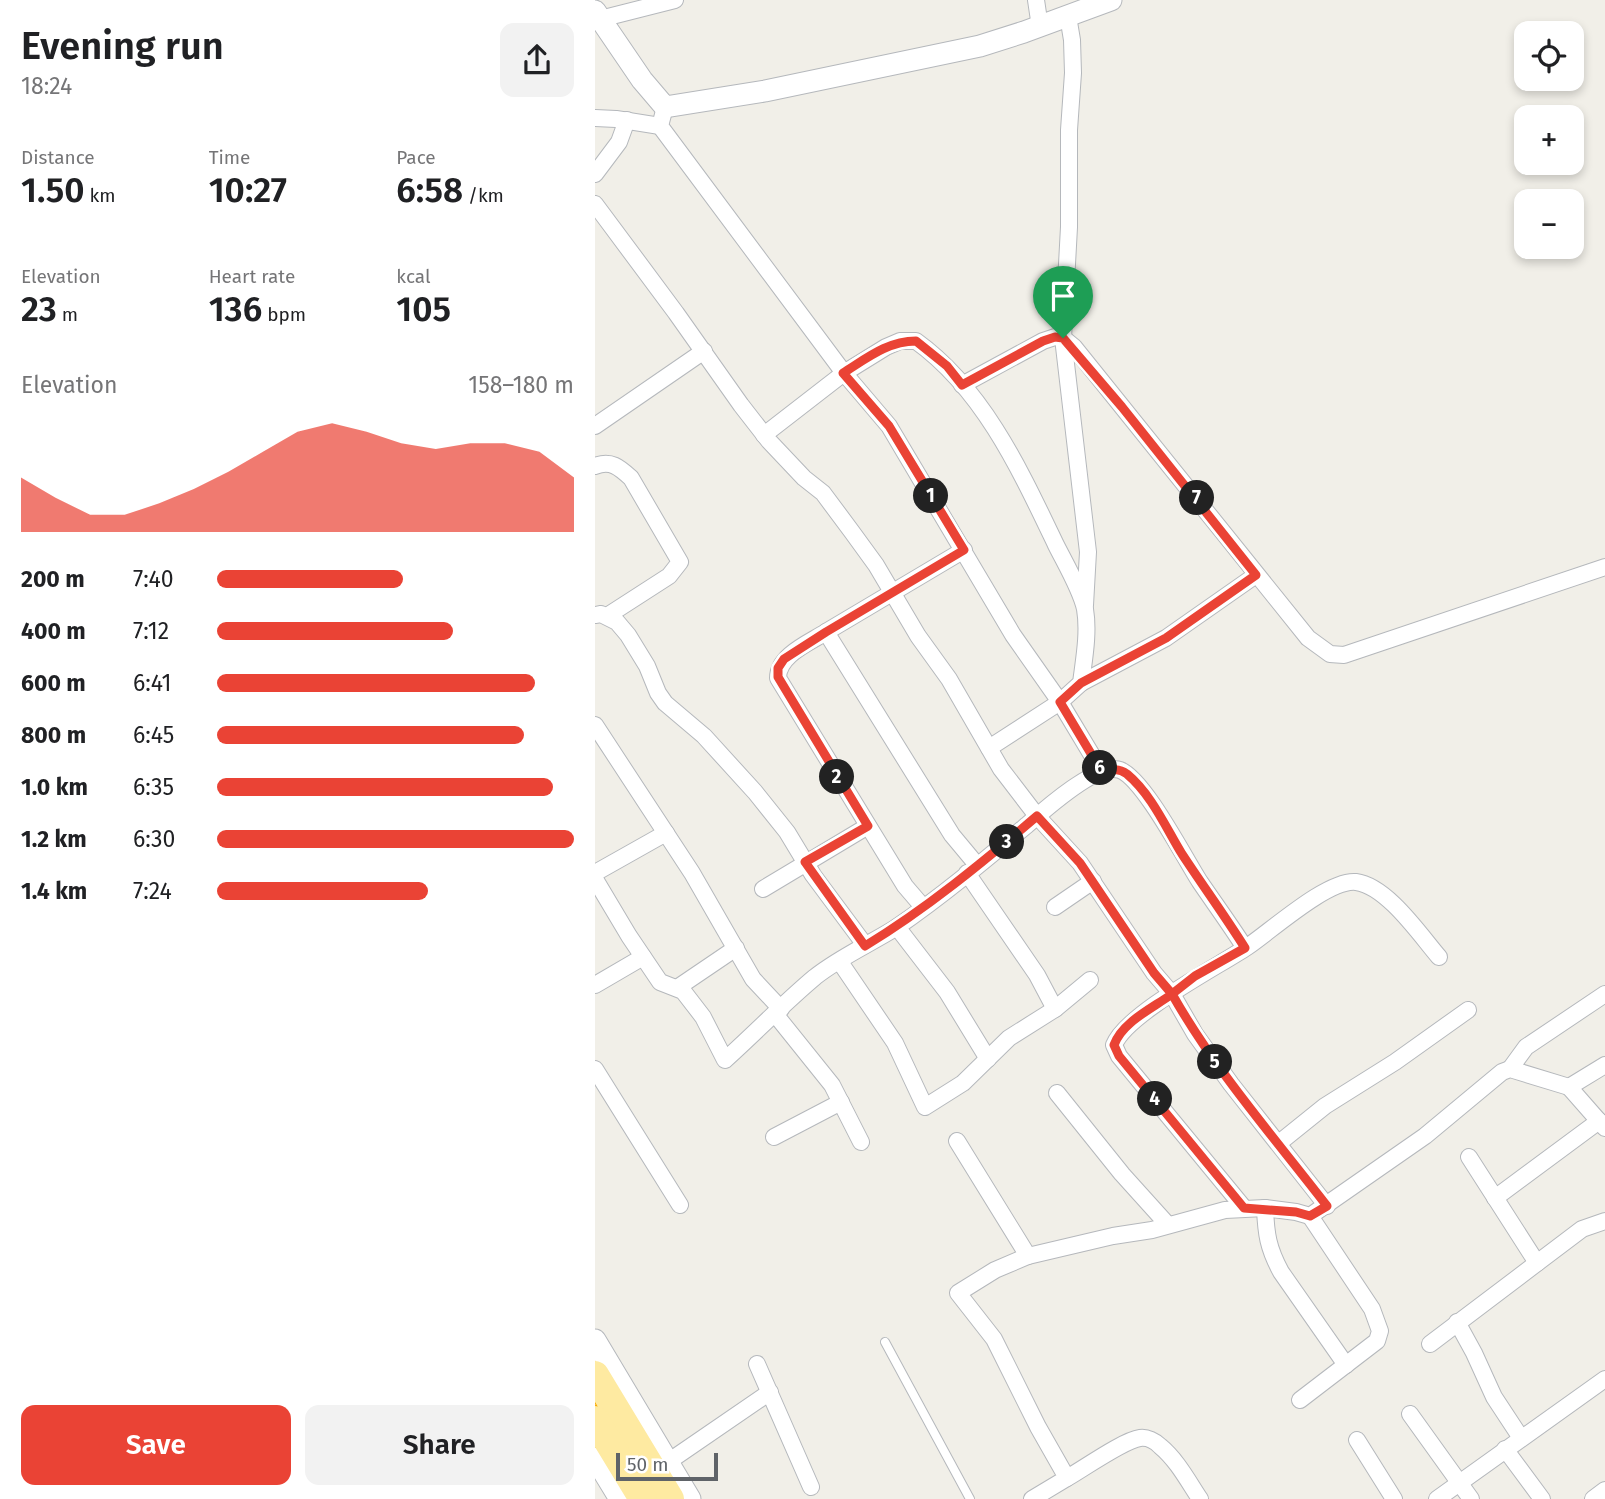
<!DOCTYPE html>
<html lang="en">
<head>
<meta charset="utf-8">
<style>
  body { margin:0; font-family:"Fira Sans",sans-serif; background:#f2f2f2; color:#202124; height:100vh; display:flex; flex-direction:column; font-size:26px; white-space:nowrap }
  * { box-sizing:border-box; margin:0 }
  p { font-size:23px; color:#757577 }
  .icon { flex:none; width:38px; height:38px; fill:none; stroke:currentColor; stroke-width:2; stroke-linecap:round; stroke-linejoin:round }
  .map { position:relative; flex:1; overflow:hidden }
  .details { display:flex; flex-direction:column; background:#fff; width:595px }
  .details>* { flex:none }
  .buttons { position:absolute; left:919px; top:21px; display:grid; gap:14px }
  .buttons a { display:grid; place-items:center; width:70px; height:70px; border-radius:14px; background:#fff; box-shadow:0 4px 10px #0003; font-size:35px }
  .scale { position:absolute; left:21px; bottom:18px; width:102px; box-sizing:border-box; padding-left:7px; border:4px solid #5f6368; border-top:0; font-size:19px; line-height:24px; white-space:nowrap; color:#5f6368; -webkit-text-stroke:5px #fff; paint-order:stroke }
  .pin { position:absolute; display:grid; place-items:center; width:60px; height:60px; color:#fff; margin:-72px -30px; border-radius:50% 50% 50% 0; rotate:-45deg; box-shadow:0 0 7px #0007 }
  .pin .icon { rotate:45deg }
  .km { position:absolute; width:35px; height:35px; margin:-18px; border-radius:50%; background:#222; color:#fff; font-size:19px; line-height:35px; text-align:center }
  .round { display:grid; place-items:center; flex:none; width:74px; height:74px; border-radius:14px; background:#f2f2f2 }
  .summary { display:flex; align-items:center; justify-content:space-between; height:119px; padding:0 21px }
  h1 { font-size:38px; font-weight:600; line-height:52px }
  .metrics { display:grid; grid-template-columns:repeat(3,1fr); gap:10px; height:119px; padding:7px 21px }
  .metrics div { display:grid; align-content:center }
  .metrics b { font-size:35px; font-weight:600 }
  .metrics small { font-size:19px; font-weight:400 }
  .metrics p { font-size:19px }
  .chart { height:196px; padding:14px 21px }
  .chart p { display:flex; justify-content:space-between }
  .chart svg { width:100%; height:126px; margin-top:7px; fill:#ea4335; opacity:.7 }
  .cta { display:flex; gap:14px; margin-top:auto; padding:14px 21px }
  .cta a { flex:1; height:80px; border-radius:14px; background:#ea4335; color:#fff; font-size:28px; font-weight:600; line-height:80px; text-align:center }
  .cta a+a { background:#f2f2f2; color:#202124 }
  ul { padding:0 21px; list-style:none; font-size:23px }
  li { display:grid; grid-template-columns:112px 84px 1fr; align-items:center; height:52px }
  li i { height:18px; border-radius:9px; background:#ea4335 }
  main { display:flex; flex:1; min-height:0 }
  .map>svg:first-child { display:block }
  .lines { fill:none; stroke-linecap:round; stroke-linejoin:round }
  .service-casing { stroke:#b5b8bc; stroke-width:10 }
  .minor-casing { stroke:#b5b8bc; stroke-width:18 }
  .tertiary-casing { stroke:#b5b8bc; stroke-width:23 }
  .trunk-casing { stroke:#f9ab00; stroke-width:30 }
  .service { stroke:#fff; stroke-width:8 }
  .minor { stroke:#fff; stroke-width:16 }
  .tertiary { stroke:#fff; stroke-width:21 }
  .trunk { stroke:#feeaa1; stroke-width:28 }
  .route-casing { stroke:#fff; stroke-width:14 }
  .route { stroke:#ea4335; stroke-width:9 }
</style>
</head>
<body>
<main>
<section class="details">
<div class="summary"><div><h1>Evening run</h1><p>18:24</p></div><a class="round"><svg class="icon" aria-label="share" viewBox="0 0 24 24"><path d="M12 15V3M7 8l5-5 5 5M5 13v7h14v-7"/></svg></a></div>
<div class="metrics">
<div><p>Distance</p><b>1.50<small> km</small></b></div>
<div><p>Time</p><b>10:27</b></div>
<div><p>Pace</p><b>6:58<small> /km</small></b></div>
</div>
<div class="metrics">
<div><p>Elevation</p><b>23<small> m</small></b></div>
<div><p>Heart rate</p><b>136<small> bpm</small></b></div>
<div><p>kcal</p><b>105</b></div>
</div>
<div class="chart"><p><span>Elevation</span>158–180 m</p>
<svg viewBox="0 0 160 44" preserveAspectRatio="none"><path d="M0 44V25L10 32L20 38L30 38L40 34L50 29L60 23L70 16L80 9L90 6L100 9L110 13L120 15L130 13L140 13L150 16L160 25V44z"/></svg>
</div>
<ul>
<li><b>200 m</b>7:40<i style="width:52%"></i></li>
<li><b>400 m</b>7:12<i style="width:66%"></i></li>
<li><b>600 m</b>6:41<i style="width:89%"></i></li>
<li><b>800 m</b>6:45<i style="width:86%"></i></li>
<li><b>1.0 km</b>6:35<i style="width:94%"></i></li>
<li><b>1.2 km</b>6:30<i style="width:100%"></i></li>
<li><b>1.4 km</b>7:24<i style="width:59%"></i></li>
</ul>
<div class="cta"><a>Save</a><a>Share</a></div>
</section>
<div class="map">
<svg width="1010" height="1499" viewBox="0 0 1010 1499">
  <rect width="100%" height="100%" fill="#f1efe8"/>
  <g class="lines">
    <defs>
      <polyline id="service" points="290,1342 375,1499"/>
      <g id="minor">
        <polyline points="441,0 445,27"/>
        <polyline points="473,16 477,40 478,73 474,130 474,227 468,338 493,552 490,605"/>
        <polyline points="5,19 80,0"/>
        <polyline points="70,107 65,126 249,373 294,426 418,635 465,702 507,772"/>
        <polyline points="0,118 21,119 65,126"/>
        <polyline points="0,174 24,142 32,120"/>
        <polyline points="0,204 81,313 146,405 174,441 209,478 228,493 257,532 281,565 323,636 354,679 406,769 442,816 485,863 559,973 577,994 600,1034 636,1084 732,1206"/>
        <polyline points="367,385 448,341 460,337 468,338 479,347 713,638 735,654 749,655 1010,567"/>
        <polyline points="0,426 109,351"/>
        <path d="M169 435 249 373 291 347 305 341H321C389 390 426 472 461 545 470 563 486 590 490 609 494 633 489 659 486 683L465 702 394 748"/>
        <path d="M0 466C16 460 24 467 36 478L85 562 74 576 12 616"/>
        <polyline points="369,550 231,632 357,835 382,865"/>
        <polyline points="0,615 6,614 22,622 33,635 52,666 63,693 70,703 109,736 160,792 192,832 218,875 270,945"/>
        <path d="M231 632C214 643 183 655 183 678L310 886 328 907"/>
        <polyline points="486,683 571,638 661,575"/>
        <polyline points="0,725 97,873 158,979 186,1009"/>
        <polyline points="0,873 71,833"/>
        <polyline points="372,873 442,975 460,1009"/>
        <path d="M0 879 34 936 65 982 88 991 108 1017 130 1060C160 1033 189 1003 220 977 245 957 275 944 302 927 347 896 390 860 432 825 449 810 503 762 525 770 549 779 590 859 605 882 620 904 636 926 650 948"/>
        <polyline points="168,889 273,826"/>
        <polyline points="460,907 498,881"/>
        <polyline points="302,927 352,992 393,1059"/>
        <polyline points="245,962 300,1043 330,1107 368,1083 414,1038 460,1009 495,980"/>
        <polyline points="0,985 48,957"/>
        <polyline points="82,988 141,948"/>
        <polyline points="180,1014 237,1085 266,1142"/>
        <polyline points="0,1069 85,1205"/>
        <polyline points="915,1069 931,1047 1010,994"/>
        <polyline points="974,1087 1010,1128"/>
        <polyline points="462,1093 527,1174 573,1225"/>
        <polyline points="179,1137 246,1102"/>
        <polyline points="362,1141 433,1256"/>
        <polyline points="684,1143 730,1106 800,1062 873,1010"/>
        <polyline points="874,1157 942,1263"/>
        <polyline points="900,1198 1004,1121"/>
        <path d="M649 1208 524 1056 519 1045C531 1014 622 967 652 947 676 931 733 879 761 882 792 886 825 935 844 957"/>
        <path d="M670 1208C671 1234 673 1248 686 1272L751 1365"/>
        <polyline points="862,1322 879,1353 899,1397 926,1438"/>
        <polyline points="835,1344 987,1229 1010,1221"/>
        <polyline points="162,1364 216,1487"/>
        <polyline points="705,1400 782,1341 785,1331 777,1309 715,1216"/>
        <polyline points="815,1414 876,1499"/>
        <polyline points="762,1440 799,1499"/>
        <polyline points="910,1449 947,1499"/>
        <polyline points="73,1462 175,1392"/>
        <path d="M472 1478C488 1469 529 1440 545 1438 552 1437 560 1441 565 1446 582 1460 593 1481 605 1499"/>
        <polyline points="437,1499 472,1478 443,1427 399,1339 363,1293 400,1270 433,1256 518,1236 557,1230 630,1210 670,1208 701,1212 715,1216 830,1136 907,1072 915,1069 974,1087 1010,1065"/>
        <polyline points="842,1499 1010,1379"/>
        <polyline points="998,1499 1010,1490"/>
      </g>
      <g id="tertiary">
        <polyline points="0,11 47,80 70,107 170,91 385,46 429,32 516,0"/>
        <polyline points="0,1340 95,1499"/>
        <polyline points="0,1458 25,1499"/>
      </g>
      <g id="trunk">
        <polyline points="0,1375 75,1499"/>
        <polyline points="0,1420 48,1499"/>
      </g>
    </defs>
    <use href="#service" class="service-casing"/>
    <use href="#minor" class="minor-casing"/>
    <use href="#tertiary" class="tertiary-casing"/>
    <use href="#trunk" class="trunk-casing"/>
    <use href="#service" class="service"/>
    <use href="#minor" class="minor"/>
    <use href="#tertiary" class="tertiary"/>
    <use href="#trunk" class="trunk"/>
  </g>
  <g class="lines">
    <defs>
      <path id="route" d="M468 338 460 337 448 341 367 385 352 366 321 341C293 341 272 358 248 373L294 426 369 550 231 632 189 659 183 668V677L273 826 210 862 270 946C331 909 387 863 442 816L485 863 559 973 577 994C558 1008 527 1022 519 1045L524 1056 649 1208 701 1212 715 1216 732 1206C678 1136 620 1070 577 994L600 976 650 948C630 916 608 886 587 854 571 828 557 795 532 774 524 768 517 769 507 772L465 702 486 683 571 638 661 575 527 407 468 338"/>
    </defs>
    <use href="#route" class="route-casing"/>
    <use href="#route" class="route"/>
  </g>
</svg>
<div class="buttons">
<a><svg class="icon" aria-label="locate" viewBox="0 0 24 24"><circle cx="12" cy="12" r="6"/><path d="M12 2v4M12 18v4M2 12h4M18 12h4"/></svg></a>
<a>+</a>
<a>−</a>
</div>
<div class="scale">50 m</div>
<div class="pin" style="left:468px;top:338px;background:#1e9e55"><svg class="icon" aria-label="arrive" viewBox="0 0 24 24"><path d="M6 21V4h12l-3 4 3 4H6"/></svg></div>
<b class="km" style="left:336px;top:496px">1</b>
<b class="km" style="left:242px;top:777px">2</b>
<b class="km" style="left:412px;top:842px">3</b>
<b class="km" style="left:560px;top:1099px">4</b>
<b class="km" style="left:620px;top:1062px">5</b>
<b class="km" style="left:505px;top:768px">6</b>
<b class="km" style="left:602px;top:498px">7</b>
</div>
</main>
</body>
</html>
